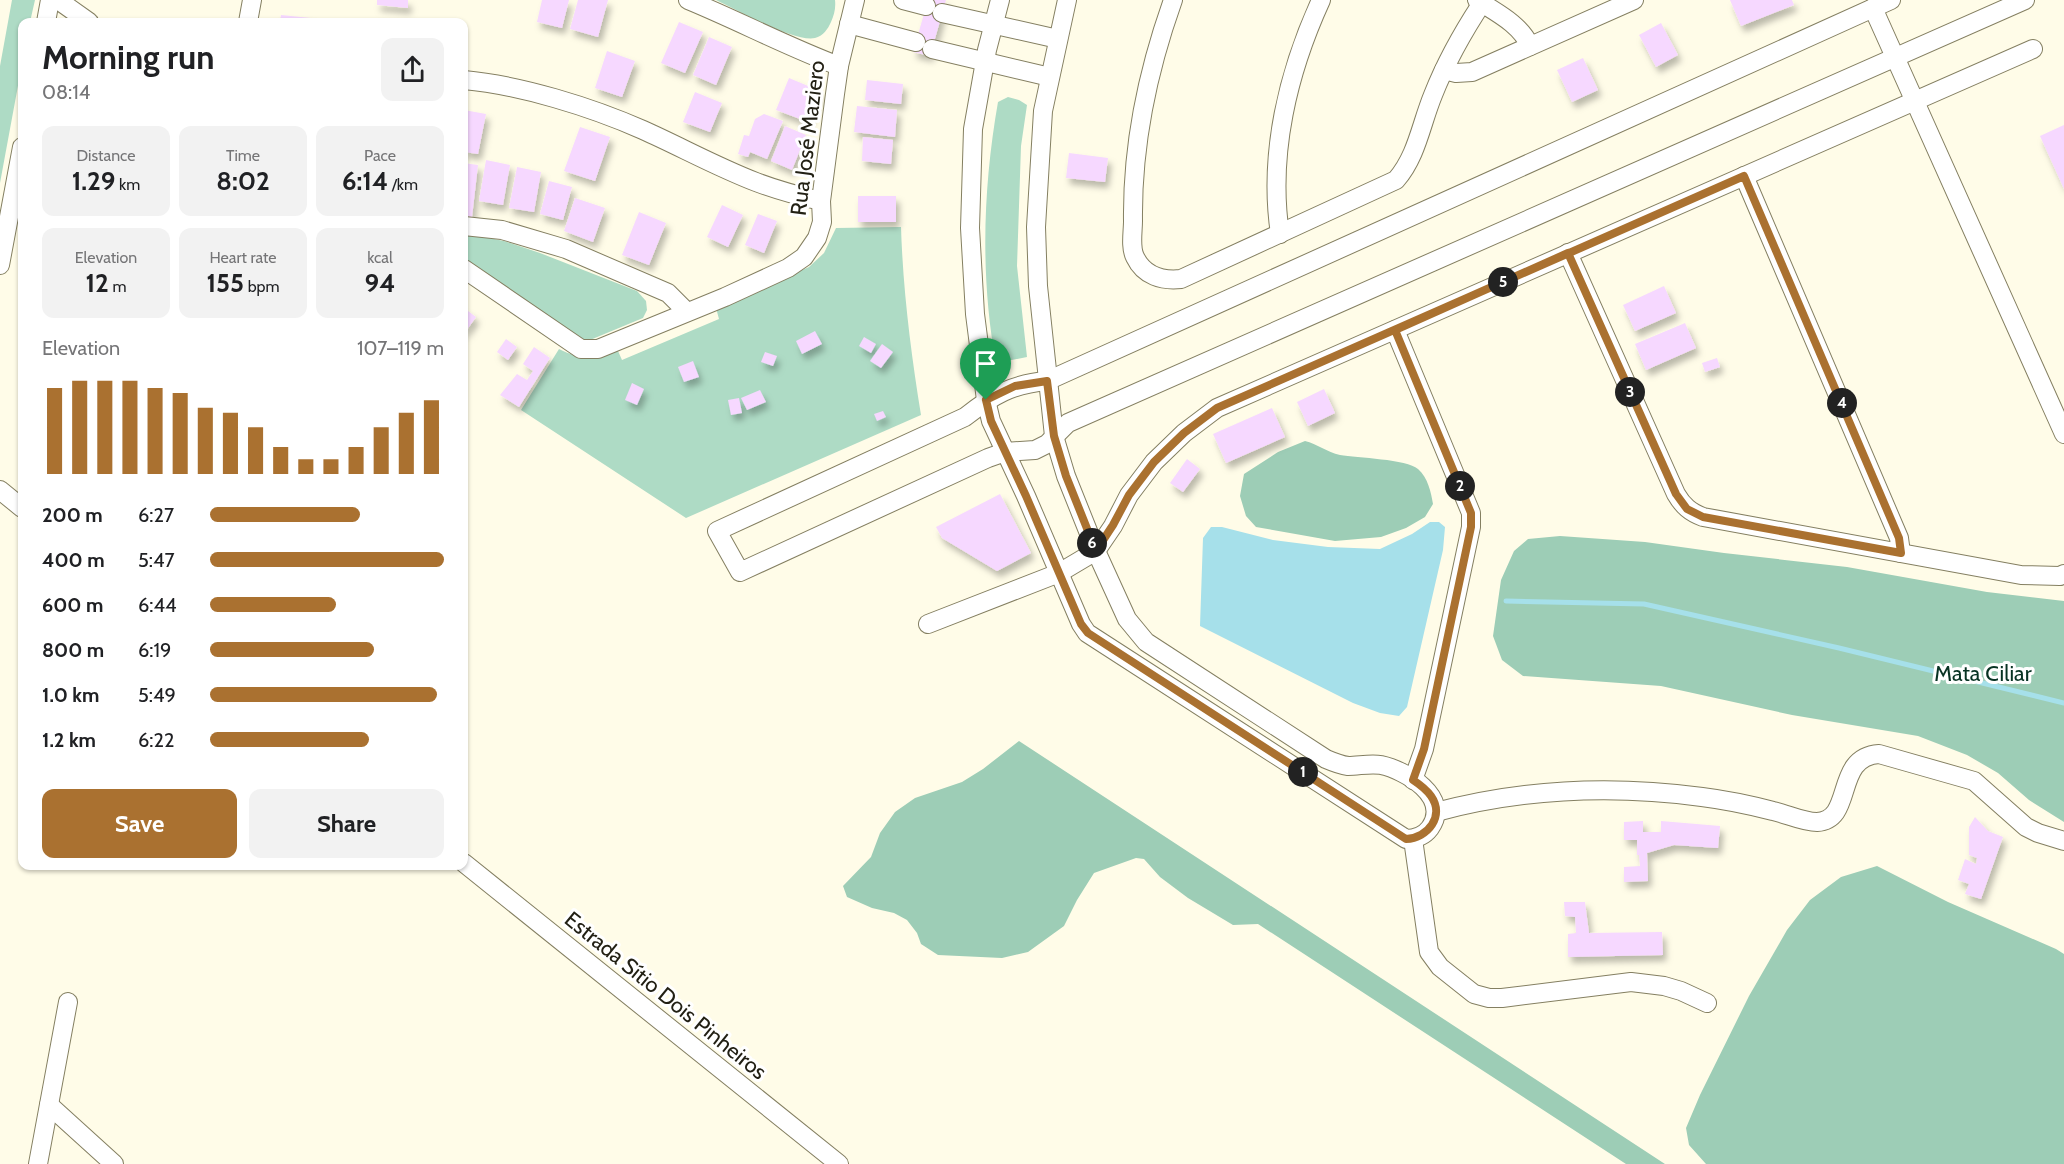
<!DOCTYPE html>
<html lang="en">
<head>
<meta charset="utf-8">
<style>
  body { margin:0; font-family:Cabin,sans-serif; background:#f2f2f2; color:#202124; height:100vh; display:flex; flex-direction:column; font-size:22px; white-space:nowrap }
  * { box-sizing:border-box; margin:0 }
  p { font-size:20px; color:#757577 }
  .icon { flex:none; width:33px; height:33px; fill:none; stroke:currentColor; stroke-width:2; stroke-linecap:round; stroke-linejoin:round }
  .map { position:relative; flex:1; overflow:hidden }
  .side { position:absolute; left:18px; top:18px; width:450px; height:852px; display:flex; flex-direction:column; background:#fff; border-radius:12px; box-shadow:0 2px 4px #0004 }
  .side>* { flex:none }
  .pin { position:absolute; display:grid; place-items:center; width:51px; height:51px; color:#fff; margin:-62px -26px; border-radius:50% 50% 50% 0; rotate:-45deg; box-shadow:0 0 6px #0007 }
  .pin .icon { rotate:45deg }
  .km { position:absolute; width:30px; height:30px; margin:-15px; border-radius:50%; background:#222; color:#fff; font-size:16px; line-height:30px; text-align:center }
  .round { display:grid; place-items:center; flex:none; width:63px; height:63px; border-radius:12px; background:#f2f2f2 }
  .overview { display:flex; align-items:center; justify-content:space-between; height:102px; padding:0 24px }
  h1 { font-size:33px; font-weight:700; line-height:45px }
  .figures { display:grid; grid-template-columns:repeat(3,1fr); gap:9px; height:102px; padding:6px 24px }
  .figures div { display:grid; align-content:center; border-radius:12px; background:#f2f2f2; text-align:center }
  .figures b { font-size:26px; font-weight:700 }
  .figures small { font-size:16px; font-weight:400 }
  .figures p { font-size:16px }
  .chart { height:168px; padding:12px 24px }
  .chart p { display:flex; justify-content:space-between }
  .chart svg { width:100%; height:108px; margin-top:6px; stroke:#aa7130; stroke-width:6 }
  .cta { display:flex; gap:12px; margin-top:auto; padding:12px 24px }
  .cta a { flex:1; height:69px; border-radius:12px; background:#aa7130; color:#fff; font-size:24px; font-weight:700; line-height:69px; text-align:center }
  .cta a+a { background:#f2f2f2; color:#202124 }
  ul { padding:0 24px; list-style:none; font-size:20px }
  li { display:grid; grid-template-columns:96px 72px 1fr; align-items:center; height:45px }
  li i { height:15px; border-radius:8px; background:#aa7130 }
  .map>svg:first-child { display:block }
  .green { fill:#aedbc5 }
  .forest { fill:#9dcdb6 }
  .water { fill:#a6e0ea }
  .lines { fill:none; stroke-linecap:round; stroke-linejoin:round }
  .stream { stroke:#a6e0ea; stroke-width:5 }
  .building { fill:#f6d8ff; filter:url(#shadow) }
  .street-casing { stroke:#847f61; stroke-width:20 }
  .street { stroke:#fff; stroke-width:18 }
  .route-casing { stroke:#fff; stroke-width:12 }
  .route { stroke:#aa7130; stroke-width:8 }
  .labels { text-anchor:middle; stroke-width:6; stroke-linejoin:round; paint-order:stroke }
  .street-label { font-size:22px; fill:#222014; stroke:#fff }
  .park-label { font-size:22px; fill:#083323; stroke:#fff }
</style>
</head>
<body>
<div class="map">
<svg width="2064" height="1164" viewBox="0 0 2064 1164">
  <defs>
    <filter id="shadow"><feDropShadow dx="3.5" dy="6" stdDeviation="3" flood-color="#0004"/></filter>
  </defs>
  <rect width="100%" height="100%" fill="#fffce8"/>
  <g class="green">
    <polygon points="12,0 35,0 30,22 22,22 22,64 0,183 0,66"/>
    <path d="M716 0H835C836 8 834 15 831 22 828 29 823 36 815 38 796 43 735 9 716 0Z"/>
    <path d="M1008 97 1019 100 1027 105 1021 146 1017 266 1027 357 996 363C980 277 983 187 998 102Z"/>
    <path d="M901 227C903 291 911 353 921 415L686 518 521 410 559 349C581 360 595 359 618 351L622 360 719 319 716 308 809 267 824 253 836 228Z"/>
    <polygon points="464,233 504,241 540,253 637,291 646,301 647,310 643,318 590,340 583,339 464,260"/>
  </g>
  <g class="forest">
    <path d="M1305 441C1317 444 1327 452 1340 455 1357 458 1407 459 1418 469 1428 478 1431 492 1433 504L1425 517 1406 528 1381 537 1335 541 1256 527 1246 516 1240 496 1244 474 1278 452Z"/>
    <polygon points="1560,536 1645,542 1724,553 1847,567 1987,592 2064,601 2064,822 2029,800 1998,773 1967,755 1918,736 1792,715 1661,686 1523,676 1502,660 1493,636 1501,580 1514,551 1528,539"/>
    <polygon points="1019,741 1665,1164 1626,1164 1258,924 1233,925 1188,898 1160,877 1144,859 1136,858 1094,873 1077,900 1064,926 1028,952 1002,958 938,955 921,944 917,933 907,920 894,913 872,908 847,897 843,886 871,857 880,833 895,812 915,798 962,782 983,769"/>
    <polygon points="1877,866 1948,902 2056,949 2064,954 2064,1164 1706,1164 1689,1145 1686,1128 1700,1095 1749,996 1787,930 1810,900 1841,877"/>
  </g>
  <polygon class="water" points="1430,522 1439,522 1445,527 1443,550 1407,707 1399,716 1380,713 1353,703 1200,626 1203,538 1211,527 1222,527 1273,540 1328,547 1380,549 1412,534"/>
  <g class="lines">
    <polyline class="stream" points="1506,601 1644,604 1839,648 2064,703"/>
  </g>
  <g class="building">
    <polygon points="377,0 408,0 408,8 377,5"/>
    <polygon points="542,0 569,0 562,28 537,22"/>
    <polygon points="578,0 608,0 598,37 570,29"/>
    <polygon points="928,0 946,0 930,56 913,52"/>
    <polygon points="1730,0 1792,0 1794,5 1741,26"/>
    <polygon points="281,15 311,18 311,22 280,22"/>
    <polygon points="679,22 703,32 685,73 661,63"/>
    <polygon points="1661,23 1678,55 1656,67 1639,35"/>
    <polygon points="709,37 732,47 716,85 693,75"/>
    <polygon points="607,51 635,61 622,97 595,88"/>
    <polygon points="1583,58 1598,90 1572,102 1557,70"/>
    <polygon points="789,78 820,91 808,122 776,110"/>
    <polygon points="867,80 903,84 901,104 865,100"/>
    <polygon points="695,92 722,103 710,132 683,122"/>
    <polygon points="857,106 897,110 895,137 854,132"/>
    <polygon points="464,110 486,114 478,154 464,152"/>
    <polygon points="764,114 783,121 767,159 750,152 748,157 738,154 744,135 749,136 755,119"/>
    <polygon points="2064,125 2064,189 2040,136"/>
    <polygon points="785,126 806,135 792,170 771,161"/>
    <polygon points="580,127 610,137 595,181 564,171"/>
    <polygon points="863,137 893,140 891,164 862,161"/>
    <polygon points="1069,153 1108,158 1105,182 1066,178"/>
    <polygon points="486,160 510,165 503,205 479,201"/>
    <polygon points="464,163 478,165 472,217 464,216"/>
    <polygon points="517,167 541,172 534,212 509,208"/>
    <polygon points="549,181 572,187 563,220 540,214"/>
    <rect x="858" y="196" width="38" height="26"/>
    <polygon points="575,198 605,208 593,242 564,231"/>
    <polygon points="722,205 743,215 728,247 707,237"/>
    <polygon points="639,212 666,223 649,265 622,255"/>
    <polygon points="758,214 777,221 764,253 745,245"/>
    <polygon points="1664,286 1676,313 1635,331 1623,305"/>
    <polygon points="464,308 476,317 464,334"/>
    <polygon points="1685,323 1696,348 1646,370 1635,344"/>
    <polygon points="815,331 822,344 802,354 796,341"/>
    <polygon points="864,337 876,344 871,353 859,346"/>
    <polygon points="506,339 517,347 508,360 497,352"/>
    <polygon points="882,344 893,352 881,368 870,361"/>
    <polygon points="534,347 550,358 519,407 500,395 517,374 527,380 533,371 523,364"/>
    <polygon points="765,352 777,356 773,366 761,362"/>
    <polygon points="1717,358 1720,367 1705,372 1702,363"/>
    <polygon points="693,361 699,377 684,382 678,367"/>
    <polygon points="632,383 644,389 637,405 625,400"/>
    <polygon points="1324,389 1335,413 1308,426 1297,402"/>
    <polygon points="760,390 766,402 747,410 741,398"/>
    <polygon points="739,398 742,413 731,415 728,400"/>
    <polygon points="1272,408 1285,437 1226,463 1213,434"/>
    <polygon points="883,411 886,417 877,421 874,414"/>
    <polygon points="1187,459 1200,469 1183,492 1170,483"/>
    <polygon points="1000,494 1031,553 997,571 942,538 936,527"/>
    <polygon points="1975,817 1988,831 2003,837 1981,899 1965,894 1969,884 1958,880 1965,859 1976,864 1977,858 1969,855 1969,827"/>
    <polygon points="1643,821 1643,832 1661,832 1661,821 1720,826 1718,848 1674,845 1647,853 1648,881 1624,882 1624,867 1640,866 1639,855 1637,855 1637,840 1624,840 1624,822"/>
    <polygon points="1564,902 1585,902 1589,933 1662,932 1663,955 1568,957 1568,934 1576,933 1575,917 1565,916"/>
  </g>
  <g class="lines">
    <defs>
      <g id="street">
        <polyline points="58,0 89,22"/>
        <path d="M688 0C739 21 788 47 839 66"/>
        <polyline points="903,0 926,6"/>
        <path d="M1000 0 987 50 973 129 970 228 975 314 986 400 991 421 1026 496 1081 624 1087 633 1406 839C1416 839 1424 836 1430 828 1452 797 1405 770 1381 765 1370 763 1359 766 1348 766 1340 765 1333 762 1326 759L1146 642 1127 619 1096 551 1066 476 1054 436 1038 286 1036 227 1043 111 1067 0"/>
        <path d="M1173 0C1148 70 1132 146 1133 221 1133 232 1130 247 1135 257 1144 276 1162 281 1181 279L1396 180C1417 156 1421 124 1433 95 1446 62 1464 30 1484 0"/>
        <path d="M1477 0C1497 13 1520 24 1530 46"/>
        <path d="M1891 0 1047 381C1012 384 993 395 965 417L717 531 740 572 988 458 1005 452 1035 450 1047 444 1068 423 2025 0"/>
        <polyline points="1873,8 2064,434"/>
        <polyline points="942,13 1058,39"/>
        <polyline points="46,22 50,0"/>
        <polyline points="248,22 252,0"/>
        <polyline points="849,24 916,42"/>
        <polyline points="932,49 1050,77"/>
        <polyline points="1444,70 1456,73 1472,72 1634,0"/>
        <path d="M464 80C520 85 591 107 643 130 681 147 717 167 756 182 777 190 799 196 821 201"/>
        <polyline points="1744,176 1899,538 1901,553"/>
        <polyline points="464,226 502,230 566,249 668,293 687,312"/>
        <path d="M1280 234C1268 154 1288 72 1321 0"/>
        <path d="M1568 253 1676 494C1683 506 1690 512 1703 517L2021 575 2060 576 2064 574"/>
        <polyline points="0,265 22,147"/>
        <polyline points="464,269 581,349 598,349 725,297 788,268 804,257 817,238 822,222 821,201 835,94 839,66 855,0"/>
        <polyline points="1395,330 1471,513 1471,527 1424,749 1413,780"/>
        <polyline points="0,490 22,508"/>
        <polyline points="928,624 1059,573 1096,551 1113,526 1129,495 1154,462 1184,433 1217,408 2033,49"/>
        <path d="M1436 812C1522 789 1613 785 1702 797 1726 800 1750 805 1773 811 1787 814 1803 822 1817 822 1855 820 1833 757 1879 754L1974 781 2026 827 2038 833 2064 841"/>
        <polyline points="1413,839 1429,952 1440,967 1474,994 1489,998 1502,998 1631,982 1664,986 1681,991 1707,1003"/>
        <polyline points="464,863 839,1164"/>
        <polyline points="49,1105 114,1164"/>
        <polyline points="38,1164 68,1002"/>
      </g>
    </defs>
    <use href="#street" class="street-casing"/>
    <use href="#street" class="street"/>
  </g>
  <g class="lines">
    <defs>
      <path id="route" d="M986 400 991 421 1026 496 1081 624 1088 633 1406 839C1428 838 1445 816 1431 796 1426 789 1419 784 1413 780L1424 749 1471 527V513L1395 330 1568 253 1676 494 1687 509 1703 517 1901 553 1899 538 1744 176 1217 408 1184 433 1154 462 1129 495 1113 525 1096 551 1066 476 1054 436 1047 381 1015 386 986 400"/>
    </defs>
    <use href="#route" class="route-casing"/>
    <use href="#route" class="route"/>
  </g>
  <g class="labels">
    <g class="street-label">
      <text transform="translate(807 138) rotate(-83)" y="8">Rua José Maziero</text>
      <text transform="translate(666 995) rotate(39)" y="8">Estrada Sítio Dois Pinheiros</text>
    </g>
    <g class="park-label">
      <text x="1983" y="681">Mata Ciliar</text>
    </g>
  </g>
</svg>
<div class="pin" style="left:986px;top:400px;background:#1e9e55"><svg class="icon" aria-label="arrive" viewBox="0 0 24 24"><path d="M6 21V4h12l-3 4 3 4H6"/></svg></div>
<b class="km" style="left:1303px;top:772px">1</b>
<b class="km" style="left:1460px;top:486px">2</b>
<b class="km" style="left:1630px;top:392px">3</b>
<b class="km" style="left:1842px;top:403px">4</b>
<b class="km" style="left:1503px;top:282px">5</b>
<b class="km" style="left:1092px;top:543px">6</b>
<section class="side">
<div class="overview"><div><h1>Morning run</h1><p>08:14</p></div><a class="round"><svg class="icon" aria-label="share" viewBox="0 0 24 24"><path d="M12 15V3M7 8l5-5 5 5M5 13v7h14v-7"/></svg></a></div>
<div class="figures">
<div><p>Distance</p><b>1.29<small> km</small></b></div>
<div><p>Time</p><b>8:02</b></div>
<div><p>Pace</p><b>6:14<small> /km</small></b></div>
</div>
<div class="figures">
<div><p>Elevation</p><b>12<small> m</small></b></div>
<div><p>Heart rate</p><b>155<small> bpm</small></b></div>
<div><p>kcal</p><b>94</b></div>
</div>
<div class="chart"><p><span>Elevation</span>107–119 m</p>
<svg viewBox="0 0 160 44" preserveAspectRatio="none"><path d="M5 44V9M15 44V6M25 44V6M35 44V6M45 44V9M55 44V11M65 44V17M75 44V19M85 44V25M95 44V33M105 44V38M115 44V38M125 44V33M135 44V25M145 44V19M155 44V14"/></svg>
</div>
<ul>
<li><b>200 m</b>6:27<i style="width:64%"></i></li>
<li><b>400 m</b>5:47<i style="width:100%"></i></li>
<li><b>600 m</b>6:44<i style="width:54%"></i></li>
<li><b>800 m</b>6:19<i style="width:70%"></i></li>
<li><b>1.0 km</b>5:49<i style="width:97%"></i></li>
<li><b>1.2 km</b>6:22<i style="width:68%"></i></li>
</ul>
<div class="cta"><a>Save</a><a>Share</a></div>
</section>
</div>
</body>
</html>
